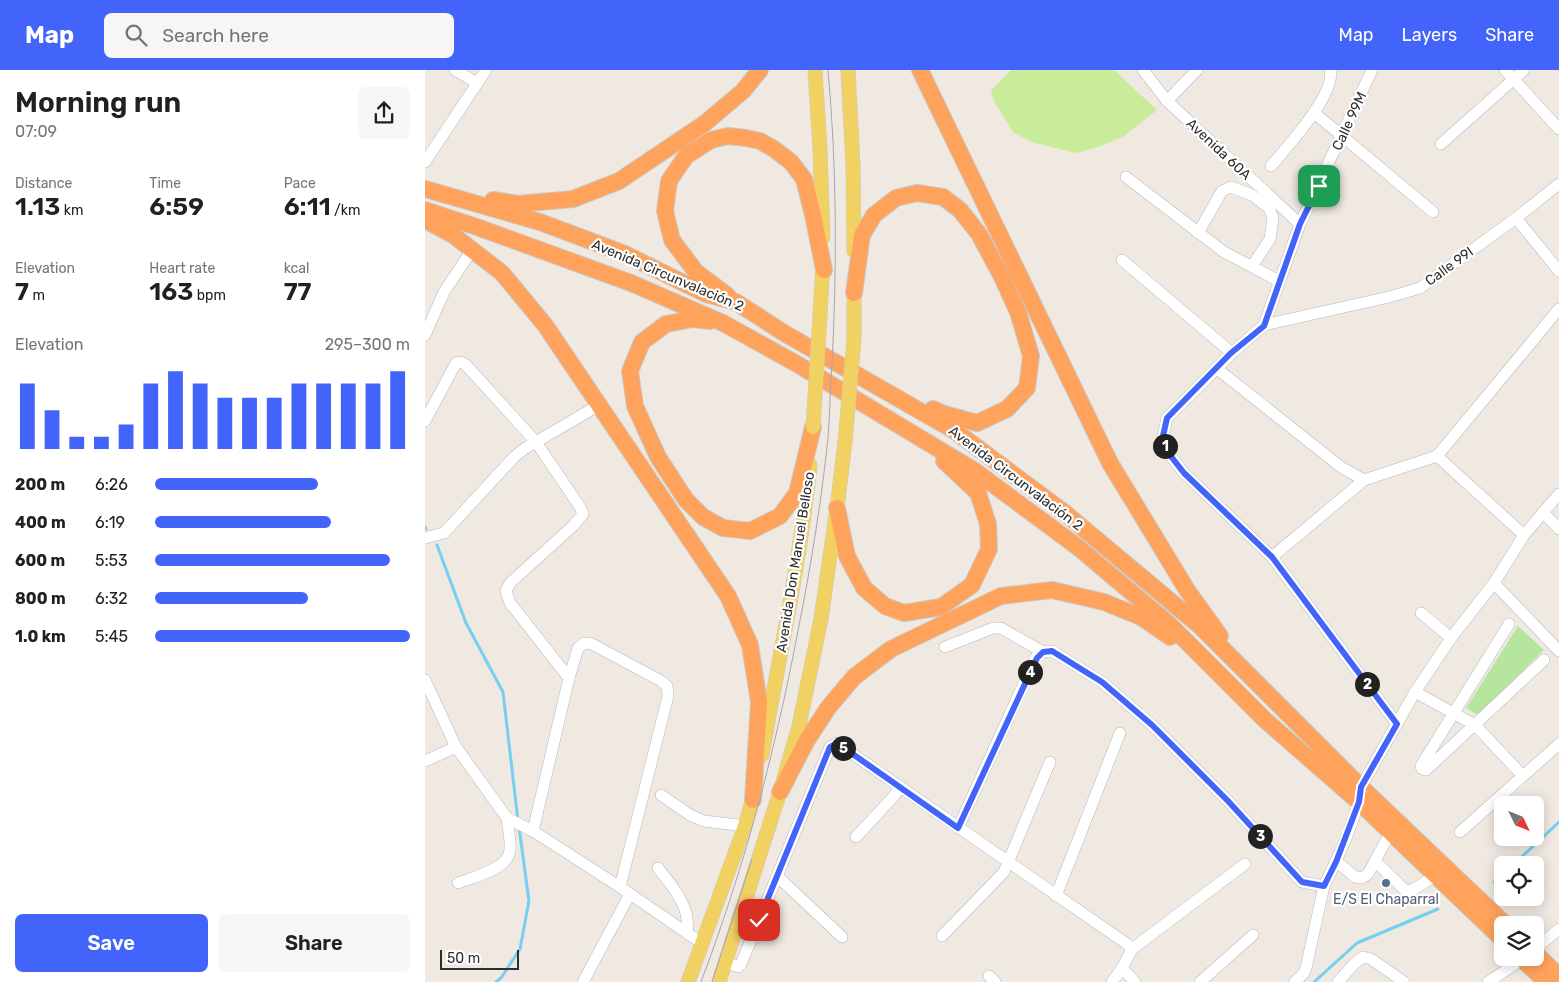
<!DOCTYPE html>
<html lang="en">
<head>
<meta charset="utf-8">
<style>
  body { margin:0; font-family:Rubik,sans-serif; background:#f6f6f6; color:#202124; height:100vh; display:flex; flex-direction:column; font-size:19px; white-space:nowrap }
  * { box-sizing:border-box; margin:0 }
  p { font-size:16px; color:#757577 }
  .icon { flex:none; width:28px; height:28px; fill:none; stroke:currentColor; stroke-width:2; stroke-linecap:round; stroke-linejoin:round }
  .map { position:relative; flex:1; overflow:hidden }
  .drawer { display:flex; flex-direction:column; background:#fff; width:425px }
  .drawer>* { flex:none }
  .needle { width:32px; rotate:133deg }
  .controls { position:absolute; left:1069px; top:726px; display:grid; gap:10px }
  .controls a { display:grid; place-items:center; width:50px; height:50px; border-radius:8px; background:#fff; box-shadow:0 2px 12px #0003; font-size:25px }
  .scale { position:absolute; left:15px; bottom:12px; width:79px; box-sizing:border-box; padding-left:5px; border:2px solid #2e2e2e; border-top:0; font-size:14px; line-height:18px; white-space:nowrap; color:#2e2e2e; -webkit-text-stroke:4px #fff; paint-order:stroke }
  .pin { position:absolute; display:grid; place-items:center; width:42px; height:42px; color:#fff; margin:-21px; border-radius:10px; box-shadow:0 2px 8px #0006 }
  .km { position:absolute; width:25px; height:25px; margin:-12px; border-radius:50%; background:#222; color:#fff; font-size:14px; line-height:25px; text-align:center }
  .round { display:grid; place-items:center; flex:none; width:52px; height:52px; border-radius:8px; background:#f6f6f6 }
  .summary { display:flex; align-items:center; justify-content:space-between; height:85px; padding:0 15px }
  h1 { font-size:28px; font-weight:600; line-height:38px }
  .stats { display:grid; grid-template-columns:repeat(3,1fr); gap:8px; height:85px; padding:5px 15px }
  .stats div { display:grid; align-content:center }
  .stats b { font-size:25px; font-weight:600 }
  .stats small { font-size:14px; font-weight:400 }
  .stats p { font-size:14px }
  .chart { height:140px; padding:10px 15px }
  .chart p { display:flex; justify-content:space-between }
  .chart svg { width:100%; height:90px; margin-top:5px; stroke:#4264fb; stroke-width:6 }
  .primary-button { display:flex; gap:10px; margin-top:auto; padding:10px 15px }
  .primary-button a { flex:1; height:58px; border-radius:8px; background:#4264fb; color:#fff; font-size:20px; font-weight:600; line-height:58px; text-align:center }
  .primary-button a+a { background:#f6f6f6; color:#202124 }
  ul { padding:0 15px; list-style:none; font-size:16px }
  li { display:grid; grid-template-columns:80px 60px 1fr; align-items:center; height:38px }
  li i { height:12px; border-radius:6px; background:#4264fb }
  header { display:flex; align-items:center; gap:30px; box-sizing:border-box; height:70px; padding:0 25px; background:#4264fb; color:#fff }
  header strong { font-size:24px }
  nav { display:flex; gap:28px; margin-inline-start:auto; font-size:18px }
  .search { width:350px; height:45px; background:#f6f6f6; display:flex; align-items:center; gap:12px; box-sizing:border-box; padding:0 18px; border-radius:8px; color:#757577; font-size:19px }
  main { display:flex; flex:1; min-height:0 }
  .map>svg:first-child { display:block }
  .green { fill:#b6e59e }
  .pitch { fill:#c9ec9a }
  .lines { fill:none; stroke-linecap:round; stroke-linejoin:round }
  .stream { stroke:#75cff0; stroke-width:3 }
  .minor-casing { stroke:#b4b7c1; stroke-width:12 }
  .major-casing { stroke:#c9c9c9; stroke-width:15 }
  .highway-casing { stroke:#c9c9c9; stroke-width:18 }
  .minor { stroke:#fff; stroke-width:11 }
  .major { stroke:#f2d163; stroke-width:14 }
  .highway { stroke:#ffa35c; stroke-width:16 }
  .tram { stroke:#a3a6b8; stroke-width:1 }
  .major-bridge-casing { stroke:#c9c9c9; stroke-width:15; stroke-linecap:butt }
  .major-bridge { stroke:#f2d163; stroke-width:14 }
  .route-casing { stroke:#fff; stroke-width:10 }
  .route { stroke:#4264fb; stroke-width:6 }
  .service-dot { fill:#5c6f8a; stroke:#fff; stroke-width:2 }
  .labels { text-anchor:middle; stroke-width:4.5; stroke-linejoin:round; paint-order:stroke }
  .street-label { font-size:14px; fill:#2e2e2e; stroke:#fff }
  .service-label { font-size:14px; fill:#4e5e75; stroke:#fff }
</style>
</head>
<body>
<header>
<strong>Map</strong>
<div class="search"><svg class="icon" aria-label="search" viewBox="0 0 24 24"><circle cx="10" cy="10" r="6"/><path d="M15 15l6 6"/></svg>Search here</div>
<nav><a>Map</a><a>Layers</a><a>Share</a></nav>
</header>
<main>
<section class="drawer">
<div class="summary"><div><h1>Morning run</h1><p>07:09</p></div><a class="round"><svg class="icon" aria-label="share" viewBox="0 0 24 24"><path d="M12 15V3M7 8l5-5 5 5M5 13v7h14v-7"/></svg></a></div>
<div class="stats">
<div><p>Distance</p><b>1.13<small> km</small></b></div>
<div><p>Time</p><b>6:59</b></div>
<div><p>Pace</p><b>6:11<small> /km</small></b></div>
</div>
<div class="stats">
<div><p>Elevation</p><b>7<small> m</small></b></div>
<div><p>Heart rate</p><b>163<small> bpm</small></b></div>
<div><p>kcal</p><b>77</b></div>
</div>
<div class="chart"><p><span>Elevation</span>295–300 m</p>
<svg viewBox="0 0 160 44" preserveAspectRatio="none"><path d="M5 44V12M15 44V25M25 44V38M35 44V38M45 44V32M55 44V12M65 44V6M75 44V12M85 44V19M95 44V19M105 44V19M115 44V12M125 44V12M135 44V12M145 44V12M155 44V6"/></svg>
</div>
<ul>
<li><b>200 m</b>6:26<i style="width:64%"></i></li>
<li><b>400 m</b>6:19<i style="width:69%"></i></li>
<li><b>600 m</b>5:53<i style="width:92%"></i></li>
<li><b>800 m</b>6:32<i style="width:60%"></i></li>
<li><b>1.0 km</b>5:45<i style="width:100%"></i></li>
</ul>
<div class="primary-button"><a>Save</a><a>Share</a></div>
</section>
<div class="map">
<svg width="1134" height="912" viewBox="0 0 1134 912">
  <rect width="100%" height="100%" fill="#efe9e1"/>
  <polygon class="green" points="1093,556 1119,580 1053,645 1041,638"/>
  <polygon class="pitch" points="586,0 689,0 732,40 699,66 676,76 651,83 606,72 588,62 568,29 566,21"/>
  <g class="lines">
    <g class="stream">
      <polyline points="0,457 1,459"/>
      <polyline points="12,475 41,553 78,622 93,751"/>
      <polyline points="1088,795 1134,752"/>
      <polyline points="1069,812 1078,804"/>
      <polyline points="71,912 76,908 95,879 104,831 94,757"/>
      <polyline points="889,912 932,873 1013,839"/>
    </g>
    <defs>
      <g id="minor">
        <polyline points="30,0 52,13"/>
        <polyline points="718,0 742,31 875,154"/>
        <polyline points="947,0 875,154 839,255 807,283 742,348 738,366 741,380 759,403 847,487 972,654"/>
        <polyline points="1080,0 1134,59"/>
        <polyline points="742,31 772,0"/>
        <polyline points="889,43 910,60 1008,142"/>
        <polyline points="1016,74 1099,0"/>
        <polyline points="0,92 61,0"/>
        <path d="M846 96C861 78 912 23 905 0"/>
        <polyline points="701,107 799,182 854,211"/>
        <polyline points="1091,148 1134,201"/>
        <polyline points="773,163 797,121 806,117 827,125 844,138 848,148 845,169 827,196"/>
        <polyline points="697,190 807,283"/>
        <polyline points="839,255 964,227 995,218 1091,148 1134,114"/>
        <polyline points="0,265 19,222 47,180"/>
        <polyline points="791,298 916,397 939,410"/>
        <polyline points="0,351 31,293 36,292 41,295 111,372 155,437 158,444 148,456 85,513 81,521 85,533 144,608"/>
        <polyline points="1012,386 1099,465"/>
        <polyline points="1118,442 1134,459"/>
        <polyline points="0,468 19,463 89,387 99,379 174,335"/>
        <polyline points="847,487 939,410 1012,386 1134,239"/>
        <polyline points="1069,513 1134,581"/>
        <polyline points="996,543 1026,568"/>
        <polyline points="1084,554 996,696 997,699 1001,700 1119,590"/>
        <polyline points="520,577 568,558 576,558 618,582"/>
        <polyline points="0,610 31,677 82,748 108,761 195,817 278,874"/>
        <polyline points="990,622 1050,655 1098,706"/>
        <polyline points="0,691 31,677"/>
        <polyline points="236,725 265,745 279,751 320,756"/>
        <path d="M533 758 611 587 618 582 627 581 677 612 727 655 803 731 877 812 899 816C913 787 932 749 936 717L990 622 1026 568 1069 513 1099 465 1134 424"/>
        <polyline points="108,761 144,608 153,578 159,573 167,574 236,611 242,616 243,626 195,817"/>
        <polyline points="1035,762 1134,674"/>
        <polyline points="431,767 469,726 475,717"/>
        <polyline points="911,791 930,807 937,808 943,804 965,763"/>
        <polyline points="950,791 981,821 989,819 1010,806"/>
        <path d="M233 798C244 812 256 826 261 843 263 850 262 857 263 864"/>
        <polyline points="352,806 417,867"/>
        <path d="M33 813C48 807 84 799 85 780 86 770 83 758 82 748"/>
        <polyline points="631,826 695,663"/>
        <polyline points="517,866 579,802 625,692"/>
        <polyline points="707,879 820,794"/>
        <polyline points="1110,879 1134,859"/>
        <polyline points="301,892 313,897 316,894 405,677 412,673 702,874 707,879 697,898 687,912"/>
        <polyline points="697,898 710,912"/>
        <polyline points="564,906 570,912"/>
        <polyline points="158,912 205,824"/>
        <polyline points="775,912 828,865"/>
        <polyline points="870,912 879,903 881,898 899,816"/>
        <polyline points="913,912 930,893 938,887 946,889 979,912"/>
        <polyline points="1063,912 1098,889"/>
      </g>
      <g id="major">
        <polyline points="390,0 395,79 398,167"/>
        <polyline points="423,0 428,95 429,181"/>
        <polyline points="429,212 429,269"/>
        <polyline points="395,245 398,191"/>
        <path d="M337 685C354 588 375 493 385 395"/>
        <polyline points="263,912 320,756 330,720"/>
        <polyline points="294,912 355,722 374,656 396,549 412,438 420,372"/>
      </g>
      <g id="highway">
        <polyline points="495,0 685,393 762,520 795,566"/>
        <polyline points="0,119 115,152 200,184 281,224 311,232 359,263 530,361 640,443 775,556 936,717 1081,855"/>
        <polyline points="68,130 93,134 148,129 194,111 279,54 318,21 335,0"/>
        <polyline points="0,140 52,157 206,213 298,253 372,294 550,401 654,478 744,554 840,650 934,732 1078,870"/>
        <polyline points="0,150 28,165 77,203 120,255 303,526 325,575 334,632 328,730"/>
        <polyline points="429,223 437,165 449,145 471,128 492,123 518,127 535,140 554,164 577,207 593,242 606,286 602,318 582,339 552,353 519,344 508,339"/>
        <polyline points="303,226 271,202 247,170 240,141 244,111 261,86 286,70 303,66 321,68 335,71 349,79 366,92 379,109 388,145 399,200"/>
        <polyline points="285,251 268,249 241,254 217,272 205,301 210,336 233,387 261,430 278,447 298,458 325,461 355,446 372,423 388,357"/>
        <polyline points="412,438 422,486 439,518 460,536 479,543 516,537 547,515 564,479 563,454 553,423 519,391"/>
        <polyline points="355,722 382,670 403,638 429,607 466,579 576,526 627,520 679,532 716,547 745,567"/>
        <polyline points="1110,883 1134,906"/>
        <polyline points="1096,888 1121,912"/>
      </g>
    </defs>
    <use href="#minor" class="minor-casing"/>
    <use href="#major" class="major-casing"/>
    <use href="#highway" class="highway-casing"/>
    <use href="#minor" class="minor"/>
    <use href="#major" class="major"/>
    <use href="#highway" class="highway"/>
    <g class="tram">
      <path d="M276 912C319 798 349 686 372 566 385 501 396 435 403 368 405 344 405 318 407 294 412 196 412 98 403 0"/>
      <polyline points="287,912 327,789"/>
    </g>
    <defs>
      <g id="major-bridge">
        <polyline points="388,357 395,245"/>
        <polyline points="420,372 429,269"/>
      </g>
    </defs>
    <use href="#major-bridge" class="major-bridge-casing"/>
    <use href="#major-bridge" class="major-bridge"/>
  </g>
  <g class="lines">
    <defs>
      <polyline id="route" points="334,850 405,677 412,673 533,758 612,588 618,582 627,581 677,612 727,655 803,731 877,812 899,816 911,792 934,732 936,717 972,654 847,487 759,403 741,380 738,366 742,348 806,283 839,256 875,154 894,116"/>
    </defs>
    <use href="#route" class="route-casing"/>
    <use href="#route" class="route"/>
  </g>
  <circle class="service-dot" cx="961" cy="813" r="5"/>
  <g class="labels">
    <g class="street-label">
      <text transform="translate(924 51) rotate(-65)" y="5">Calle 99M</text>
      <text transform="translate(794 79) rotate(43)" y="5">Avenida 60A</text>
      <text transform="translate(1024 196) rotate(-36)" y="5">Calle 99I</text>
      <text transform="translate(243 205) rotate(23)" y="5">Avenida Circunvalación 2</text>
      <text transform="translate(591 408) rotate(37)" y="5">Avenida Circunvalación 2</text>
      <text transform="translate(370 492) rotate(-81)" y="5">Avenida Don Manuel Belloso</text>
    </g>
    <g class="service-label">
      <text x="961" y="834">E/S El Chaparral</text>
    </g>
  </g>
</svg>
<div class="controls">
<a><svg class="needle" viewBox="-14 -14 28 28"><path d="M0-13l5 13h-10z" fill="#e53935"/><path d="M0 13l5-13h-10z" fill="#757577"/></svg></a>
<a><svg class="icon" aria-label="locate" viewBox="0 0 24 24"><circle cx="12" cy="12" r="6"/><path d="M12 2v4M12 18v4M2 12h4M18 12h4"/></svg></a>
<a><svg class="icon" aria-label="layers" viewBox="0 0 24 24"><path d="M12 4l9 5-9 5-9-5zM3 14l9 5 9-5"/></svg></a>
</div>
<div class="scale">50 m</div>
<div class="pin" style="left:894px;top:116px;background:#1e9e55"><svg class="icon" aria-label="arrive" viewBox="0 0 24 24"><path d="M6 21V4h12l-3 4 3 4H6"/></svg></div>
<div class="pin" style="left:334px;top:850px;background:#d93025"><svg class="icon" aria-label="check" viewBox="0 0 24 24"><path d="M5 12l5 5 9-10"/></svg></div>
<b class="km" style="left:740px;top:376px">1</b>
<b class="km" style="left:942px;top:614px">2</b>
<b class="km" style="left:835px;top:766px">3</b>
<b class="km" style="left:605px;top:602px">4</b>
<b class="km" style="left:418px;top:678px">5</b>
</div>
</main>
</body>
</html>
